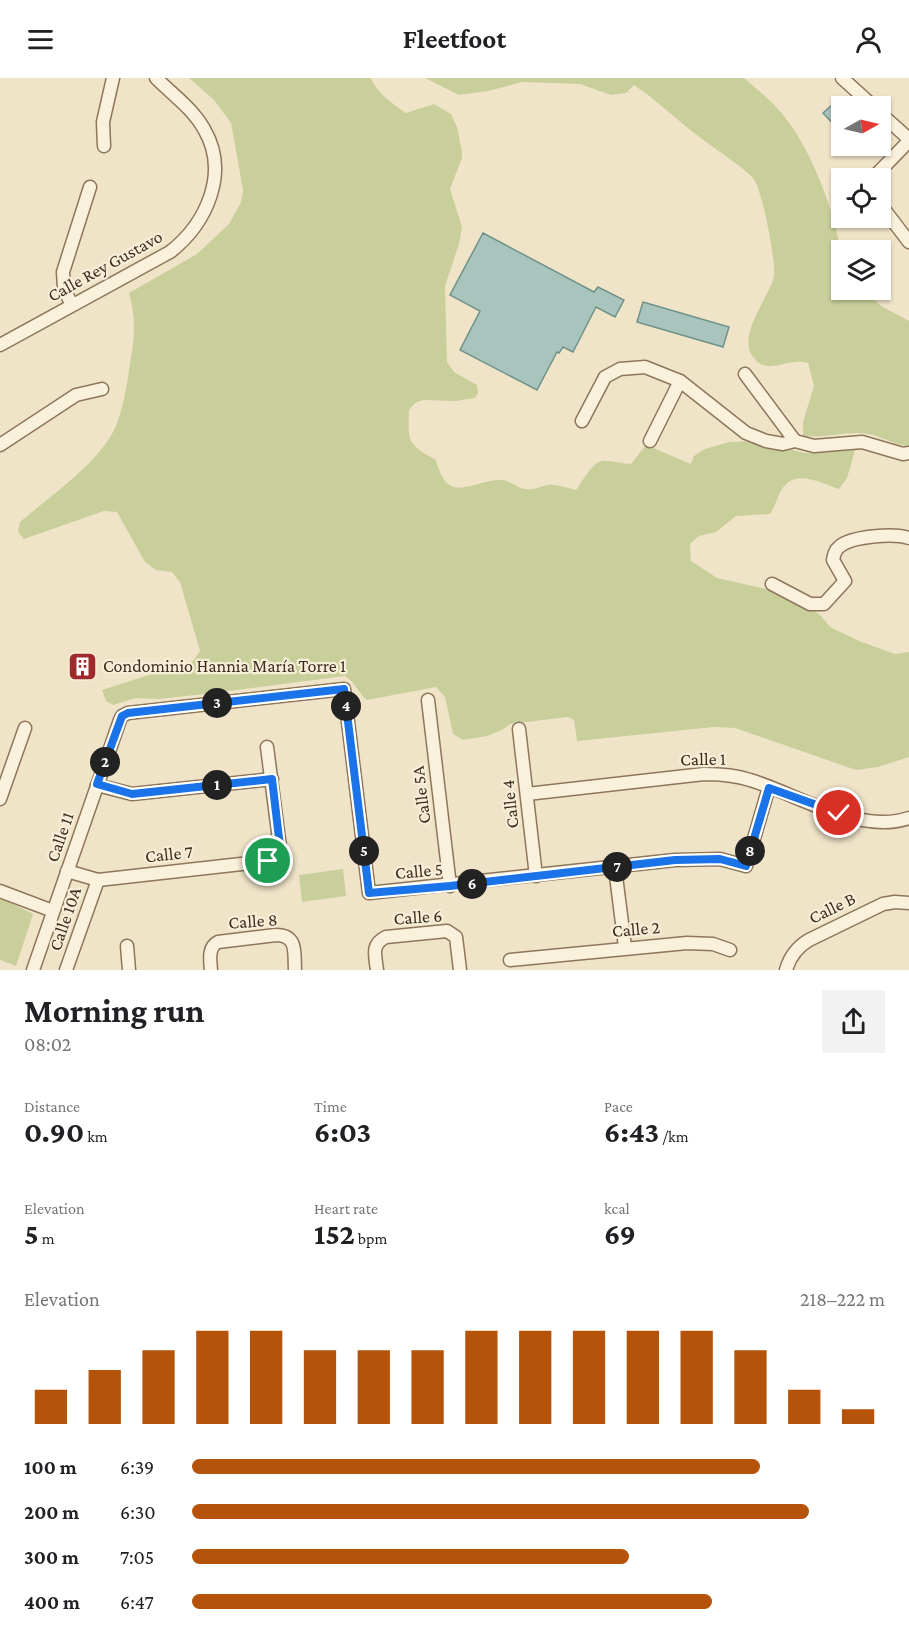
<!DOCTYPE html>
<html lang="en">
<head>
<meta charset="utf-8">
<style>
  body { margin:0; font-family:"Crimson Pro",serif; background:#f2f2f2; color:#202124; height:100vh; display:flex; flex-direction:column; font-size:22px; white-space:nowrap }
  * { box-sizing:border-box; margin:0 }
  p { font-size:20px; color:#757577 }
  .icon { flex:none; width:33px; height:33px; fill:none; stroke:currentColor; stroke-width:2; stroke-linecap:round; stroke-linejoin:round }
  .map { position:relative; height:892px; overflow:hidden }
  .details { display:flex; flex-direction:column; background:#fff; flex:1 }
  .details>* { flex:none }
  .needle { width:39px; rotate:82deg }
  .tools { position:absolute; left:831px; top:18px; display:grid; gap:12px }
  .tools a { display:grid; place-items:center; width:60px; height:60px; border-radius:0px; background:#fff; box-shadow:0 2px 4px #0004; font-size:30px }
  .pin { position:absolute; display:grid; place-items:center; width:51px; height:51px; color:#fff; margin:-26px; border:3px solid #fff; border-radius:50%; box-shadow:0 2px 6px #0007 }
  .km { position:absolute; width:30px; height:30px; margin:-15px; border-radius:50%; background:#222; color:#fff; font-size:16px; line-height:30px; text-align:center }
  .round { display:grid; place-items:center; flex:none; width:63px; height:63px; border-radius:0px; background:#f2f2f2 }
  .head { display:flex; align-items:center; justify-content:space-between; height:102px; padding:0 24px }
  h1 { font-size:33px; font-weight:700; line-height:45px }
  .figures { display:grid; grid-template-columns:repeat(3,1fr); gap:9px; height:102px; padding:6px 24px }
  .figures div { display:grid; align-content:center }
  .figures b { font-size:30px; font-weight:700 }
  .figures small { font-size:16px; font-weight:400 }
  .figures p { font-size:16px }
  .chart { height:168px; padding:12px 24px }
  .chart p { display:flex; justify-content:space-between }
  .chart svg { width:100%; height:108px; margin-top:6px; stroke:#b45309; stroke-width:6 }
  ul { padding:0 24px; list-style:none; font-size:20px }
  li { display:grid; grid-template-columns:96px 72px 1fr; align-items:center; height:45px }
  li i { height:15px; border-radius:8px; background:#b45309 }
  header { display:flex; justify-content:space-between; align-items:center; height:78px; padding:0 24px; background:#fff; font-size:27px; font-weight:700 }
  .map>svg:first-child { display:block }
  .green { fill:#c9cf9b }
  .water { fill:#a9c4bc; stroke:#6f938a; stroke-width:1.5 }
  .lines { fill:none; stroke-linecap:round; stroke-linejoin:round }
  .street-casing { stroke:#8d765c; stroke-width:15 }
  .street { stroke:#faf1dc; stroke-width:12 }
  .route-casing { stroke:#fff; stroke-width:12 }
  .route { stroke:#1a73e8; stroke-width:8 }
  .labels { text-anchor:middle; stroke-width:4.5; stroke-linejoin:round; paint-order:stroke }
  .street-label { font-size:18px; fill:#3d2e20; stroke:#f7eed8 }
  .poi-label { font-size:18px; fill:#3d2e20; stroke:#f7eed8; text-anchor:start }
</style>
</head>
<body>
<header><svg class="icon" aria-label="menu" viewBox="0 0 24 24"><path d="M4 6h16M4 12h16M4 18h16"/></svg>Fleetfoot<svg class="icon" aria-label="person" viewBox="0 0 24 24"><circle cx="12" cy="8" r="4"/><path d="M4 21q1-7 8-7t8 7"/></svg></header>
<div class="map">
<svg width="909" height="892" viewBox="0 0 909 892">
  <rect width="100%" height="100%" fill="#f0e4c8"/>
  <g class="green">
    <path d="M189 0H371C375 13 394 27 406 35L434 26 451 36 457 49 462 74V80L450 111 462 149 459 166 445 208 447 284 454 294 477 307 478 315 475 320 456 323 423 322 415 325 409 332C408 364 407 366 436 382 448 427 468 404 499 402 510 401 516 410 525 411 534 413 540 408 548 407 557 406 567 410 576 412 583 404 590 386 602 383 608 382 624 386 631 386L646 367 691 386 694 378 705 371 729 364 753 363 805 375 833 374 856 369 847 400 839 411C820 405 796 390 782 411 777 419 776 427 770 436L736 438 716 454 699 458 690 466 691 483 717 500 766 511 803 524 821 538 830 549 859 563 895 576 909 574V679L878 689 856 692 735 650 714 649 577 663 574 642 568 639 510 646 502 652 487 658 463 662 453 656 445 619 436 609 367 622C357 614 356 605 345 598L205 616 158 621 136 620 113 627 106 623 102 612 193 583 200 573 180 504 172 494 156 492 145 484 117 434 104 433 24 461 18 454 20 444C49 419 99 385 115 350 123 331 126 312 129 292 134 263 137 243 129 215L197 176 229 146 241 124 243 112 231 45 214 22Z"/>
    <path d="M425 0H744C754 9 766 18 775 28 808 61 833 129 841 174 843 186 842 200 842 212H864L881 228 909 243V368C894 367 883 359 869 356 847 352 825 361 803 358V344L814 308 808 285C786 279 768 299 753 279 736 257 770 219 774 198 776 184 762 110 753 100 743 89 715 71 702 61 679 44 658 23 634 7L626 15 611 17 580 6 522 4 488 13 459 17Z"/>
    <polygon points="343,791 346,818 302,824 299,797"/>
    <polygon points="0,819 33,836 16,888 0,882"/>
  </g>
  <g class="water">
    <polygon points="833,26 841,35 841,54 823,35"/>
    <polygon points="483,155 594,214 598,209 624,222 615,239 596,229 573,274 563,269 559,275 557,274 537,312 460,272 480,233 450,217"/>
    <polygon points="643,224 729,249 723,269 637,244"/>
  </g>
  <g class="lines">
    <defs>
      <g id="street">
        <polyline points="842,0 873,28"/>
        <polyline points="880,35 909,61"/>
        <polyline points="104,68 103,44 113,0"/>
        <polyline points="873,100 909,63"/>
        <polyline points="880,126 909,164"/>
        <polyline points="72,227 64,211 63,194 90,109"/>
        <path d="M0 267 170 174C206 146 230 95 204 51 193 31 172 16 156 0"/>
        <polyline points="745,296 795,363"/>
        <polyline points="582,343 605,299 620,291 645,289 680,303 746,355 766,363 783,366 795,363 814,368 862,364 903,376 909,375"/>
        <polyline points="650,363 680,303"/>
        <polyline points="0,367 76,317 102,311"/>
        <path d="M772 506 810 526H824L845 503 833 482C834 477 835 472 839 469 851 458 894 455 909 460"/>
        <polyline points="428,622 450,808"/>
        <polyline points="519,651 536,798"/>
        <polyline points="97,707 132,716 272,701"/>
        <path d="M527 716 704 696C720 696 735 697 750 702 797 716 859 757 909 740"/>
        <polyline points="0,721 25,650"/>
        <polyline points="615,790 625,869"/>
        <polyline points="67,793 98,802 277,782 281,777 267,669"/>
        <polyline points="0,813 53,833"/>
        <polyline points="127,868 129,892"/>
        <polyline points="510,882 687,865 713,866 730,872"/>
        <polyline points="33,892 120,642 122,638 128,635 344,611 369,815 675,782 720,781 746,788 769,709"/>
        <polyline points="66,892 98,802"/>
        <path d="M211 892C210 882 208 869 218 864L276 857C298 857 294 875 295 892"/>
        <path d="M377 892C375 877 371 866 386 859L447 853 456 859 460 892"/>
        <path d="M786 892C790 878 797 869 809 862L883 826 895 824 909 825"/>
      </g>
    </defs>
    <use href="#street" class="street-casing"/>
    <use href="#street" class="street"/>
  </g>
  <g class="lines">
    <defs>
      <polyline id="route" points="268,783 277,782 281,777 272,701 132,716 97,706 122,638 128,635 344,611 369,815 450,808 675,782 720,781 746,788 769,710 839,735"/>
    </defs>
    <use href="#route" class="route-casing"/>
    <use href="#route" class="route"/>
  </g>
  <defs>
    <symbol id="building-square" viewBox="-11 -11 22 22"><rect x="-9" y="-9" width="18" height="18" rx="4" fill="#9e2a2b" stroke="#f7eed8"/><path d="M-4-6H4V6H1V3H-1V6H-4ZM-2.5-4.3h1.7v1.8h-1.7ZM.8-4.3h1.7v1.8H.8ZM-2.5-1h1.7V.8h-1.7ZM.8-1h1.7V.8H.8Z" fill="#fff"/></symbol>
  </defs>
  <g fill-rule="evenodd">
    <use href="#building-square" x="66" y="572" width="33" height="33"/>
  </g>
  <g class="labels">
    <g class="street-label">
      <text transform="translate(105 188) rotate(-29)" y="6">Calle Rey Gustavo</text>
      <text transform="translate(703 681) rotate(-1)" y="6">Calle 1</text>
      <text transform="translate(421 717) rotate(-97)" y="6">Calle 5A</text>
      <text transform="translate(510 726) rotate(-96)" y="6">Calle 4</text>
      <text transform="translate(60 759) rotate(-71)" y="6">Calle 11</text>
      <text transform="translate(169 776) rotate(-6)" y="6">Calle 7</text>
      <text transform="translate(419 793) rotate(-5)" y="6">Calle 5</text>
      <text transform="translate(832 830) rotate(-26)" y="6">Calle B</text>
      <text transform="translate(418 839) rotate(-4)" y="6">Calle 6</text>
      <text transform="translate(65 841) rotate(-71)" y="6">Calle 10A</text>
      <text transform="translate(253 843) rotate(-4)" y="6">Calle 8</text>
      <text transform="translate(636 851) rotate(-5)" y="6">Calle 2</text>
    </g>
    <g class="poi-label">
      <text x="103" y="594">Condominio Hannia María Torre 1</text>
    </g>
  </g>
</svg>
<div class="tools">
<a><svg class="needle" viewBox="-14 -14 28 28"><path d="M0-13l5 13h-10z" fill="#e53935"/><path d="M0 13l5-13h-10z" fill="#757577"/></svg></a>
<a><svg class="icon" aria-label="locate" viewBox="0 0 24 24"><circle cx="12" cy="12" r="6"/><path d="M12 2v4M12 18v4M2 12h4M18 12h4"/></svg></a>
<a><svg class="icon" aria-label="layers" viewBox="0 0 24 24"><path d="M12 4l9 5-9 5-9-5zM3 14l9 5 9-5"/></svg></a>
</div>
<div class="pin" style="left:268px;top:783px;background:#1e9e55"><svg class="icon" aria-label="arrive" viewBox="0 0 24 24"><path d="M6 21V4h12l-3 4 3 4H6"/></svg></div>
<div class="pin" style="left:839px;top:735px;background:#d93025"><svg class="icon" aria-label="check" viewBox="0 0 24 24"><path d="M5 12l5 5 9-10"/></svg></div>
<b class="km" style="left:217px;top:707px">1</b>
<b class="km" style="left:105px;top:684px">2</b>
<b class="km" style="left:217px;top:625px">3</b>
<b class="km" style="left:346px;top:628px">4</b>
<b class="km" style="left:364px;top:773px">5</b>
<b class="km" style="left:472px;top:806px">6</b>
<b class="km" style="left:617px;top:789px">7</b>
<b class="km" style="left:750px;top:773px">8</b>
</div>
<section class="details">
<div class="head"><div><h1>Morning run</h1><p>08:02</p></div><a class="round"><svg class="icon" aria-label="share" viewBox="0 0 24 24"><path d="M12 15V3M7 8l5-5 5 5M5 13v7h14v-7"/></svg></a></div>
<div class="figures">
<div><p>Distance</p><b>0.90<small> km</small></b></div>
<div><p>Time</p><b>6:03</b></div>
<div><p>Pace</p><b>6:43<small> /km</small></b></div>
</div>
<div class="figures">
<div><p>Elevation</p><b>5<small> m</small></b></div>
<div><p>Heart rate</p><b>152<small> bpm</small></b></div>
<div><p>kcal</p><b>69</b></div>
</div>
<div class="chart"><p><span>Elevation</span>218–222 m</p>
<svg viewBox="0 0 160 44" preserveAspectRatio="none"><path d="M5 44V30M15 44V22M25 44V14M35 44V6M45 44V6M55 44V14M65 44V14M75 44V14M85 44V6M95 44V6M105 44V6M115 44V6M125 44V6M135 44V14M145 44V30M155 44V38"/></svg>
</div>
<ul>
<li><b>100 m</b>6:39<i style="width:82%"></i></li>
<li><b>200 m</b>6:30<i style="width:89%"></i></li>
<li><b>300 m</b>7:05<i style="width:63%"></i></li>
<li><b>400 m</b>6:47<i style="width:75%"></i></li>
</ul>
</section>
</body>
</html>
